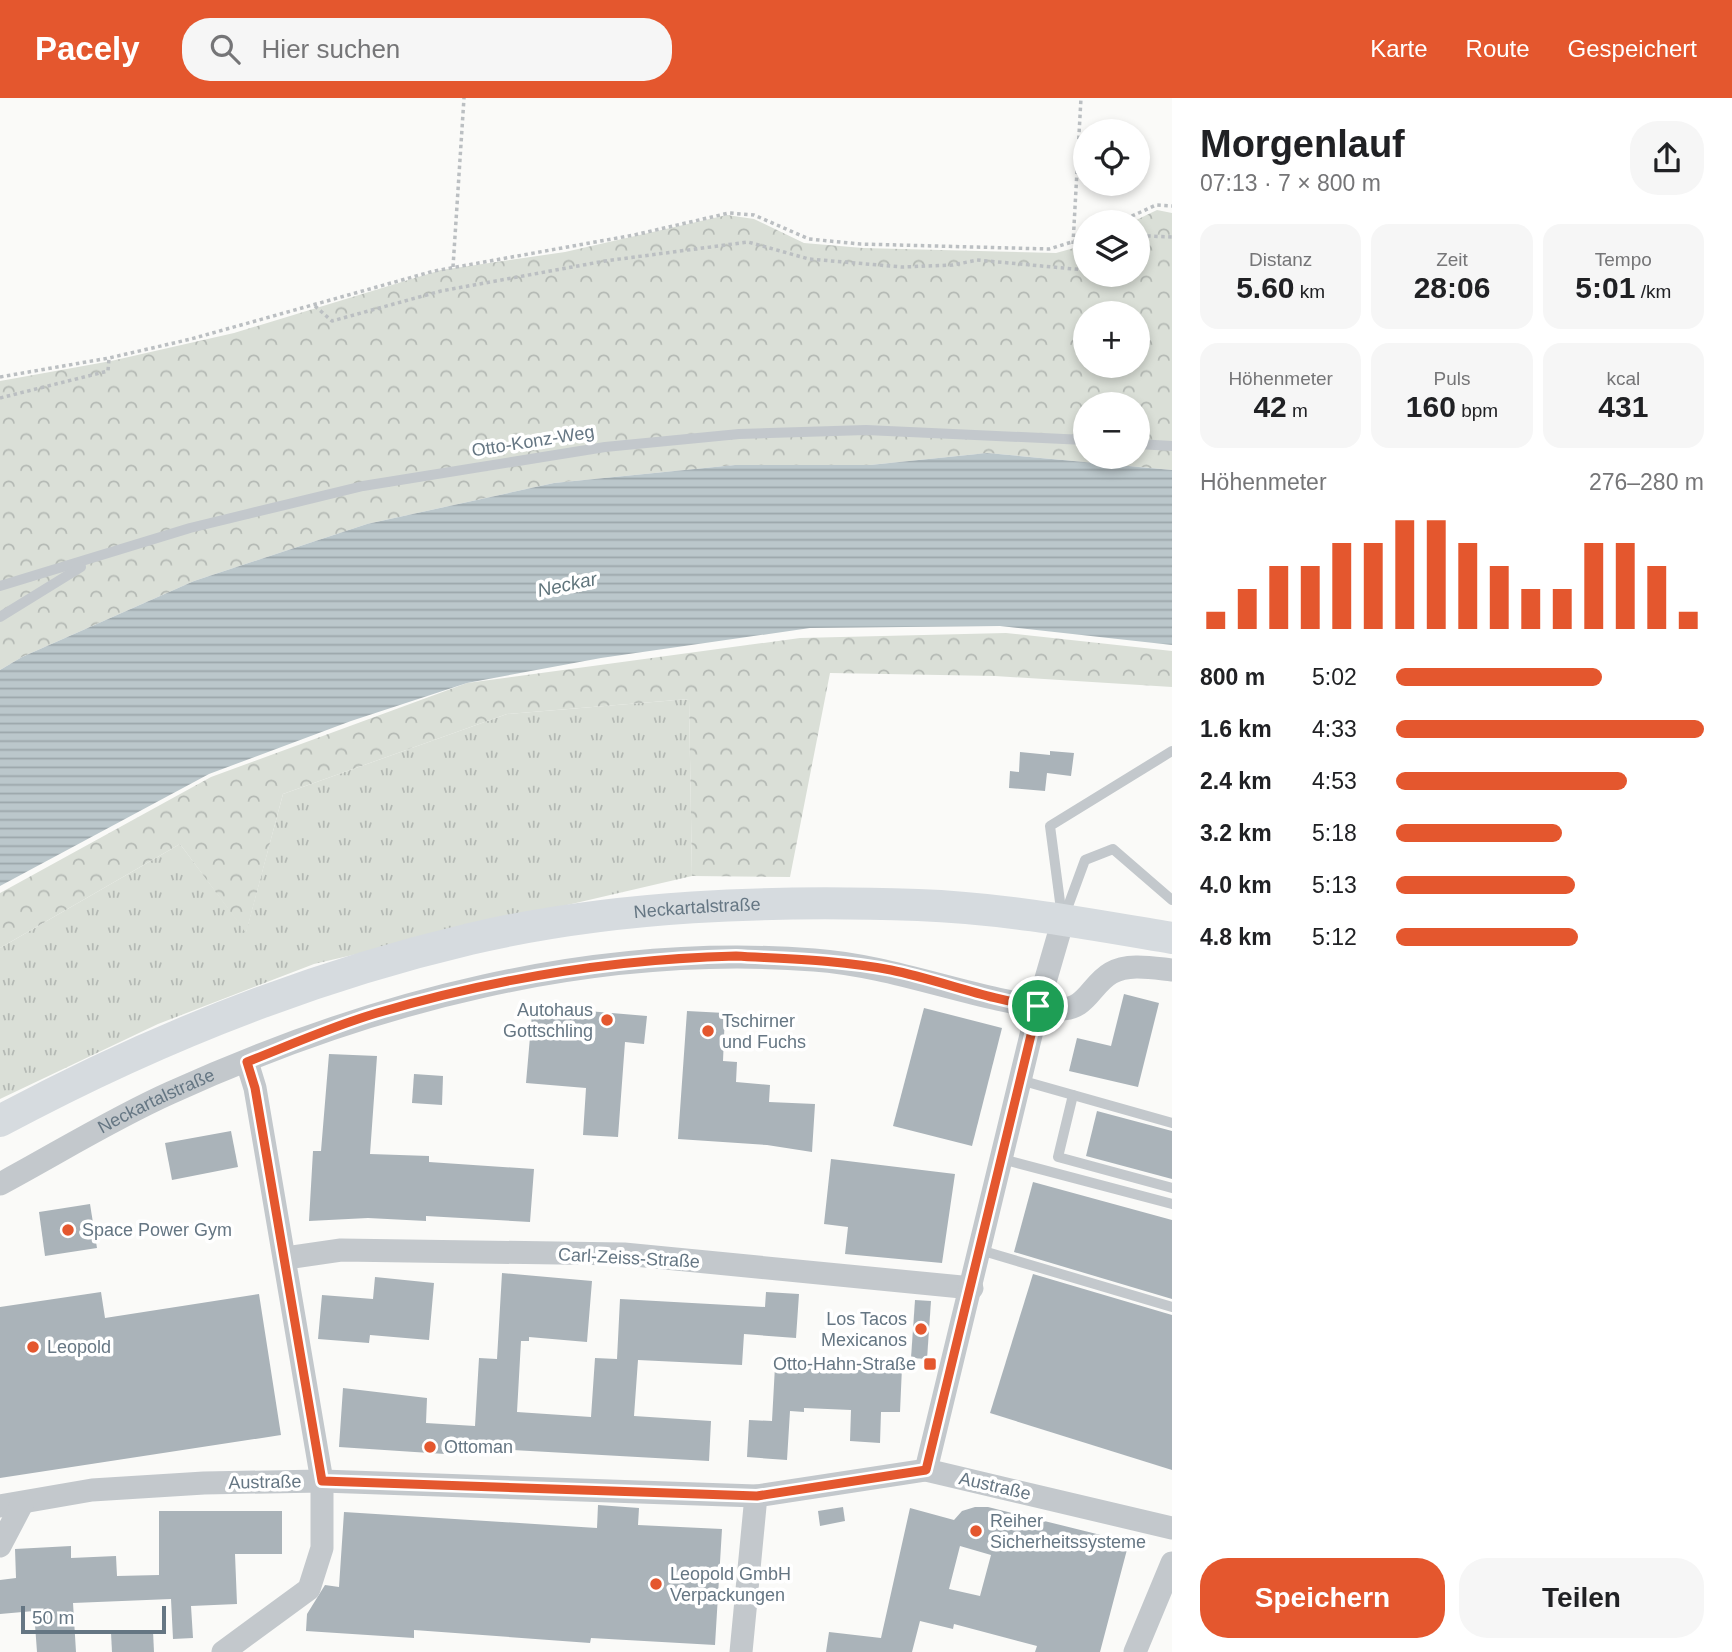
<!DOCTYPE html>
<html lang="de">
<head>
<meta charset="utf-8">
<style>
  body { margin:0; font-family:Arial,sans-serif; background:#f6f6f6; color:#202124; height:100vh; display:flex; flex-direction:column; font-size:26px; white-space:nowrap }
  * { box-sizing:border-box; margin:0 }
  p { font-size:23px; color:#757577 }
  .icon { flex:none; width:38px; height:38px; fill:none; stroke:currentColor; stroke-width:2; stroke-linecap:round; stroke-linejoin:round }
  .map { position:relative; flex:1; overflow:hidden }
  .drawer { display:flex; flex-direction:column; background:#fff; width:560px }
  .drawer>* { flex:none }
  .controls { position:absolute; left:1073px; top:21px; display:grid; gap:14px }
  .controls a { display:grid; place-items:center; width:77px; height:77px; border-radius:50%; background:#fff; box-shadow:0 4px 10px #0003; font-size:35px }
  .scale { position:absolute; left:21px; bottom:18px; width:145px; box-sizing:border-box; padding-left:7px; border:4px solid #657683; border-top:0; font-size:19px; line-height:24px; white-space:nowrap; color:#657683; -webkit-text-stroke:5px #fff; paint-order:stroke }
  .pin { position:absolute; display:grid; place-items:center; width:60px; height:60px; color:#fff; margin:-30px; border:4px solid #fff; border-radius:50%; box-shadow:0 2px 7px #0007 }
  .round { display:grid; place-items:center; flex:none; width:74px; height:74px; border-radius:28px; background:#f6f6f6 }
  .head { display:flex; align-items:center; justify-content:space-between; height:119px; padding:0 28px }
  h1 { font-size:38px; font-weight:600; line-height:52px }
  .metrics { display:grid; grid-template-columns:repeat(3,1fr); gap:10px; height:119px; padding:7px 28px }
  .metrics div { display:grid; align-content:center; border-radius:18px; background:#f6f6f6; text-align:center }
  .metrics b { font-size:30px; font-weight:600 }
  .metrics small { font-size:19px; font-weight:400 }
  .metrics p { font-size:19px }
  .chart { height:196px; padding:14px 28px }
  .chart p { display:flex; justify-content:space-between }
  .chart svg { width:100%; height:126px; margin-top:7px; stroke:#e4572e; stroke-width:6 }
  .button { display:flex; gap:14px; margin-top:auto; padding:14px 28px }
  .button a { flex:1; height:80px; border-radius:28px; background:#e4572e; color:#fff; font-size:28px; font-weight:600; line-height:80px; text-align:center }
  .button a+a { background:#f6f6f6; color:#202124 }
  ul { padding:0 28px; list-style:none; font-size:23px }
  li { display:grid; grid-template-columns:112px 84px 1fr; align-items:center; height:52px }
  li i { height:18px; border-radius:9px; background:#e4572e }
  header { display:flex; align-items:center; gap:42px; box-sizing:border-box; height:98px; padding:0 35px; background:#e4572e; color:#fff }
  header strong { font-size:33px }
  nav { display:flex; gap:38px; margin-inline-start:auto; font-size:24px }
  .search { width:490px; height:63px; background:#f6f6f6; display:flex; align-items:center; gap:18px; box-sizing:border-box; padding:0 24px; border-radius:28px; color:#757577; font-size:26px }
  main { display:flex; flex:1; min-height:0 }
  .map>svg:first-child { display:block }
  .grass { fill:url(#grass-tufts) }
  .forest { fill:url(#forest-crowns); fill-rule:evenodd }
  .water { fill:url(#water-rules) }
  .building { fill:#aab3b9; fill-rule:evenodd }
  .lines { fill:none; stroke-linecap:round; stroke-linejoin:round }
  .path { stroke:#bbbfc2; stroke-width:3.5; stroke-dasharray:3.5 3.5; stroke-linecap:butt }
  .service { stroke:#c3c8cc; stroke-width:10 }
  .minor { stroke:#c3c8cc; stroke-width:23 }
  .secondary { stroke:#d6dbdf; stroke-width:32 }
  .route-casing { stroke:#fff; stroke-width:14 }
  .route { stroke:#e4572e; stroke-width:9 }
  .poi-dot { fill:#e4572e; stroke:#fff; stroke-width:2.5 }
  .labels { text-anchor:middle; stroke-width:7; stroke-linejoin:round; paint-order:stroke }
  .street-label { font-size:18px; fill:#657683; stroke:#fff }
  .poi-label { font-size:18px; fill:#657683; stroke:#fff; text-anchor:start }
  .water-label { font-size:19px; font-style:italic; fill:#60757c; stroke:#fff }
</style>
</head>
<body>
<header>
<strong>Pacely</strong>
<div class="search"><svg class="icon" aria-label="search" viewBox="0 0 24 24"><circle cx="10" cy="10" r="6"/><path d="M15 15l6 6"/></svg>Hier suchen</div>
<nav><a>Karte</a><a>Route</a><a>Gespeichert</a></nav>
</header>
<main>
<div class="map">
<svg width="1172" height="1554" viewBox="0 0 1172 1554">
  <defs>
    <pattern id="grass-tufts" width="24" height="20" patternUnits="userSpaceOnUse" patternTransform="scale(1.75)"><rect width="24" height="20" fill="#dadfd7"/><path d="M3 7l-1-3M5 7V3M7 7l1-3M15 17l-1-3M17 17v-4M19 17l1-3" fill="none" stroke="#b4b9b4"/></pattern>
    <pattern id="forest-crowns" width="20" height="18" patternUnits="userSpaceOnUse" patternTransform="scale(1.75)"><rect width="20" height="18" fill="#dadfd7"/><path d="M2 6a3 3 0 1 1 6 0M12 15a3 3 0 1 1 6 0" fill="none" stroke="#b4b9b4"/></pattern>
    <pattern id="water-rules" width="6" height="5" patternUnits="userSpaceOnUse" patternTransform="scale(1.75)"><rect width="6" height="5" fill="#bbc7cb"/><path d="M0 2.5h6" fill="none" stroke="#9ca6aa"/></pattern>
  </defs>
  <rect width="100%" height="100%" fill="#fafaf8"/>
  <polygon class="grass" points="689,601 692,778 314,866 158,926 0,1001 0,850 180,746 246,834 283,696 507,616"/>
  <g class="forest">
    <path d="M1157 112 1172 115V372L987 355 870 367H735L554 385 367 426 194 483 22 559 0 572V283L111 263 234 235 441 172 565 154 727 117 754 121 804 145 863 150 1056 155 1085 147V177H1138V124H1132ZM1085 215H1138V268H1085ZM1085 306H1138V359H1085Z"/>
    <polygon points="1006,535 1172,553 1172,589 995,578 830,575 790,779 692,778 689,601 507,616 283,696 246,835 180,746 0,850 0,795 211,679 467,585 800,540"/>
  </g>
  <polygon class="water" points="987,355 1172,372 1172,547 1000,528 810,530 601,560 467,585 351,623 209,676 0,788 0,572 22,559 194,483 367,426 554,385 735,367 870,367"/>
  <g class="building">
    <polygon points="1050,653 1074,655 1071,678 1047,675 1045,693 1009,690 1010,673 1019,674 1020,654 1050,657"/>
    <polygon points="1124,896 1159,905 1138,989 1069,973 1077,940 1111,948"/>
    <polygon points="924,910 1002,930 972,1048 893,1028"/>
    <polygon points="588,913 647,918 644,946 625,944 618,1039 583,1037 586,990 526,985 532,916 587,920"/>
    <polygon points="687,913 725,915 723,963 737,964 736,984 770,987 769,1004 815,1006 812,1054 767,1047 678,1041"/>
    <polygon points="329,956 377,958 370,1056 429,1058 429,1064 534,1071 530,1124 426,1118 426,1123 368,1120 309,1123 313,1053 321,1053"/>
    <polygon points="414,976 443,978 442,1007 412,1005"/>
    <polygon points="1097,1013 1172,1033 1172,1081 1086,1058"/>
    <polygon points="231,1033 238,1069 172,1082 165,1045"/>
    <polygon points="831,1061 955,1076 942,1165 845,1156 848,1129 824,1126"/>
    <polygon points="1033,1084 1172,1122 1172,1201 1014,1154"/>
    <polygon points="90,1106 97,1150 45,1158 39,1114"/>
    <polygon points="502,1175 592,1183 587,1244 529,1239 529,1243 521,1243 517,1314 591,1319 595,1260 617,1261 620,1201 765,1209 766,1194 799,1196 796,1240 744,1236 742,1267 638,1262 634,1318 711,1323 709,1363 461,1349 460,1357 339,1349 343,1290 427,1300 426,1325 475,1328 479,1260 497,1261"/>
    <polygon points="1033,1176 1172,1217 1172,1372 990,1315"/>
    <polygon points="375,1179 434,1185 429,1242 370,1237 369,1245 318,1241 322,1197 373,1201"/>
    <polygon points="101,1194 105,1220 259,1196 281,1337 0,1380 0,1209"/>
    <polygon points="915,1202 931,1203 927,1261 911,1260"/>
    <polygon points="775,1268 881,1273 881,1268 902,1269 900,1314 881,1314 880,1345 850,1343 851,1312 804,1310 804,1314 790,1313 787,1362 747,1359 749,1322 772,1323"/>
    <polygon points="598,1407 639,1410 638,1427 722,1431 715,1547 591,1540 590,1545 414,1532 414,1540 306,1533 307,1516 325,1487 339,1489 344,1414 597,1430"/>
    <polygon points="843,1409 845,1423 820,1428 818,1413"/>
    <path d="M975 1409H988L1129 1444 1100 1554H1035L1037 1548 954 1526 953 1531 920 1523 912 1554H826L829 1534 881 1540 910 1410 954 1422 962 1413ZM960 1448 991 1457 980 1498 949 1491Z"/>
    <polygon points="159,1413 282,1413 282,1456 235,1456 237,1506 191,1508 193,1540 173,1541 171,1501 73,1505 76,1554 37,1554 34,1513 0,1516 0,1482 16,1480 15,1451 71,1448 71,1460 116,1458 117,1478 159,1477"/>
    <polygon points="153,1533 154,1554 112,1554 111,1535"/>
  </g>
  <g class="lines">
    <g class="path">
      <polyline points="1119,124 1156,107 1172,108"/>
      <polyline points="1073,146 1081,0"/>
      <polyline points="1138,165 1148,138 1172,139"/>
      <polyline points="453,169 464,0"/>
      <polyline points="315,208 332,223 441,193 605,163 748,144 809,161 902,169 953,167 977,162 1085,172"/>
      <polyline points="0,279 109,260 191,241 434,173 634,137 729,115 754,117 809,141 860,146 1049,151 1085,140"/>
      <polyline points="0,300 108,273 109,260"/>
    </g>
    <g class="service">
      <polyline points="1138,346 1172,348"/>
      <polyline points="0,488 190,430 363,388 605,349 739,336 866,332 1085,342"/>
      <polyline points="0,519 81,469"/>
      <polyline points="1062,819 1050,728 1172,653"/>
      <polyline points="1064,819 1085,762 1113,751 1172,802"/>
      <polyline points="1020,982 1172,1025"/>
      <polyline points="1073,997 1058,1059 1172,1090"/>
      <polyline points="1002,1061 1172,1106"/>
      <polyline points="980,1152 1172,1209"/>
    </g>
    <g class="minor">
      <path id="s1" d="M0 1086C56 1056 112 1021 170 995 370 904 593 845 814 862 897 868 975 903 1057 911 1087 913 1090 887 1111 875 1128 865 1153 870 1172 872"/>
      <polyline points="286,1160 341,1152 624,1156 972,1190"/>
      <polyline points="926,1372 1038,908 1063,822"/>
      <polyline points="0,1408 92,1392 204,1385 322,1383 756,1398 926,1372 1172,1430"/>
      <polyline points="0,1448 22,1406"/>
      <polyline points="223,1554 309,1491 322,1450 322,1383 255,990 247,964"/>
      <polyline points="741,1554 756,1398"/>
      <polyline points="1135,1554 1172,1465"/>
    </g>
    <path class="secondary" id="s2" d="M0 1023C149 943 305 880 470 841 615 807 770 802 918 807 1003 810 1089 826 1172 840"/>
  </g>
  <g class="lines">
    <defs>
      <path id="route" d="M736 858C788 861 840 862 891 872 940 882 988 902 1038 908L926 1372 757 1398 322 1383 255 990 247 964C290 947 333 928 377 915 493 881 615 861 736 858Z"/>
    </defs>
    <use href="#route" class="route-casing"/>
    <use href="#route" class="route"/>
  </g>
  <g class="poi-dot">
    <circle cx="607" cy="922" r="7"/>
    <circle cx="708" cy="933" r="7"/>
    <circle cx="68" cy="1132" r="7"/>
    <circle cx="921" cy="1231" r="7"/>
    <circle cx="33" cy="1249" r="7"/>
    <rect x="923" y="1259" width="14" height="14" rx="3.5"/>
    <circle cx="430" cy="1349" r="7"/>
    <circle cx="976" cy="1433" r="7"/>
    <circle cx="656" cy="1486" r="7"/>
  </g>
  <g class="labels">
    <g class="street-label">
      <text transform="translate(533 343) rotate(-9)" y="6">Otto-Konz-Weg</text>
      <text dy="6" stroke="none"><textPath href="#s2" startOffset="735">Neckartalstraße</textPath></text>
      <text dy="6" stroke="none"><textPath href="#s1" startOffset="177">Neckartalstraße</textPath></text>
      <text transform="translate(629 1160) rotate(3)" y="6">Carl-Zeiss-Straße</text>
      <text transform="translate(265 1384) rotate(-1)" y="6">Austraße</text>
      <text transform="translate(995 1388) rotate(13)" y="6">Austraße</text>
    </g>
    <g class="poi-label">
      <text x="593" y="918" text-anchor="end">Autohaus<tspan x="593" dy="21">Gottschling</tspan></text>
      <text x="722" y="929">Tschirner<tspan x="722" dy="21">und Fuchs</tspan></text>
      <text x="82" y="1138">Space Power Gym</text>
      <text x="907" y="1227" text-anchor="end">Los Tacos<tspan x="907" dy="21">Mexicanos</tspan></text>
      <text x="47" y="1255">Leopold</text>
      <text x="916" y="1272" text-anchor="end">Otto-Hahn-Straße</text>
      <text x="444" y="1355">Ottoman</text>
      <text x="990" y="1429">Reiher<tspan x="990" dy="21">Sicherheitssysteme</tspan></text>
      <text x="670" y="1482">Leopold GmbH<tspan x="670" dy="21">Verpackungen</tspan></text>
    </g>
    <g class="water-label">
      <text transform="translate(567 486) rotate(-12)" y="7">Neckar</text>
    </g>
  </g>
</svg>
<div class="controls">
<a><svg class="icon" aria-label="locate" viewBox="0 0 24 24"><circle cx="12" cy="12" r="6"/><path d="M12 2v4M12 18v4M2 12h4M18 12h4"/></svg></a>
<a><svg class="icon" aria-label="layers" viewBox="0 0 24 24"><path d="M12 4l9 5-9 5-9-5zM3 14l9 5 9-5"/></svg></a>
<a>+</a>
<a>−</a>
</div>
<div class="scale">50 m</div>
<div class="pin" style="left:1038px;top:908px;background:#1e9e55"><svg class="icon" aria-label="arrive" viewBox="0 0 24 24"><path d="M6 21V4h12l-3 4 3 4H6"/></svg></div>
</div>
<section class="drawer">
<div class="head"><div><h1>Morgenlauf</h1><p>07:13 · 7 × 800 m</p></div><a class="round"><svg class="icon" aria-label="share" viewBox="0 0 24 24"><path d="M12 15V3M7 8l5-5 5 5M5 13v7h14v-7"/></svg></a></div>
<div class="metrics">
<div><p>Distanz</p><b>5.60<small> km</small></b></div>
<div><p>Zeit</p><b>28:06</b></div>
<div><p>Tempo</p><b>5:01<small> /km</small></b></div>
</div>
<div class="metrics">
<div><p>Höhenmeter</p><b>42<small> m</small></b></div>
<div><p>Puls</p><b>160<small> bpm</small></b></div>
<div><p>kcal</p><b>431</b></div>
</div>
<div class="chart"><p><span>Höhenmeter</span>276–280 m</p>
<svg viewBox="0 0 160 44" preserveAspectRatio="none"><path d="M5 44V38M15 44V30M25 44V22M35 44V22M45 44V14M55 44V14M65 44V6M75 44V6M85 44V14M95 44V22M105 44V30M115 44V30M125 44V14M135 44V14M145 44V22M155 44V38"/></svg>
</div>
<ul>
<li><b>800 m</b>5:02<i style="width:67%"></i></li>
<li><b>1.6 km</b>4:33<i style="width:100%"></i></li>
<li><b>2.4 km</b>4:53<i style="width:75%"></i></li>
<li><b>3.2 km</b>5:18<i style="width:54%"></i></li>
<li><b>4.0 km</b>5:13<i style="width:58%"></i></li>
<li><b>4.8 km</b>5:12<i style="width:59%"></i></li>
</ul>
<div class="button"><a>Speichern</a><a>Teilen</a></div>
</section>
</main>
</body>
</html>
